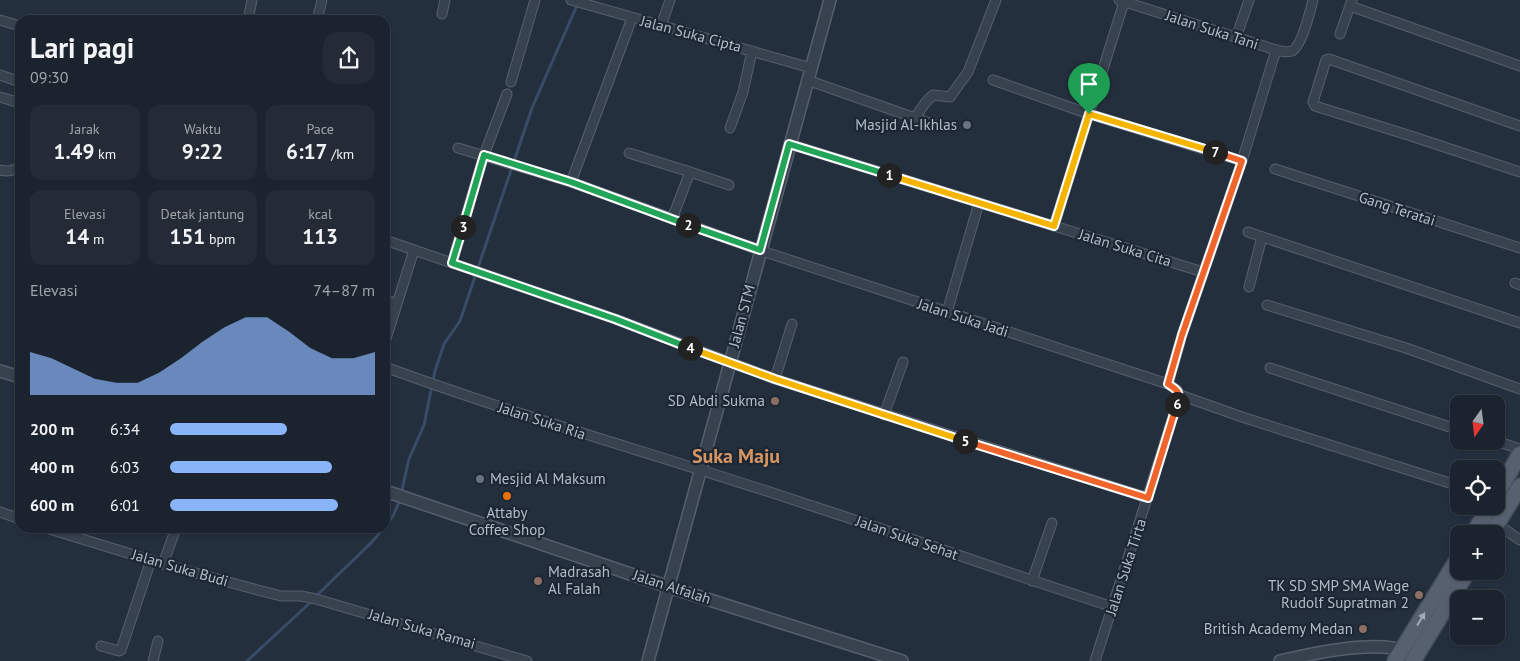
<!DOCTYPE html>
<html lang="id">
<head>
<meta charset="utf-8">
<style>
  body { margin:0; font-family:"PT Sans",sans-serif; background:#242b36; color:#f1f3f6; height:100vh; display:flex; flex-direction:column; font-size:19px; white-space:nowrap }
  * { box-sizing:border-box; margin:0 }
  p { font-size:16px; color:#a0a4aa }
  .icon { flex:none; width:28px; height:28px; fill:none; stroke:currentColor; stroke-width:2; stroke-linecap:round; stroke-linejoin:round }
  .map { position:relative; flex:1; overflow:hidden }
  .side { position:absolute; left:15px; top:15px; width:375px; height:518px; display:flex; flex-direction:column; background:#1b232e; border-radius:15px; box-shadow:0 1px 4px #0004,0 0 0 1px #39404a }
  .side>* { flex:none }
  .needle { width:32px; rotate:194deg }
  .buttons { position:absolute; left:1450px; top:395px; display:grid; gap:10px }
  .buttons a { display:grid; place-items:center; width:55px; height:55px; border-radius:10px; background:#1b232e; box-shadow:0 1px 4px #0004,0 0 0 1px #39404a; font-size:25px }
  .pin { position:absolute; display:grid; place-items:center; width:42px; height:42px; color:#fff; margin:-51px -21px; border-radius:50% 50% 50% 0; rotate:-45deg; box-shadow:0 0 5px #0007 }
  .pin .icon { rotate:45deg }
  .km { position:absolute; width:25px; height:25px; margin:-12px; border-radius:50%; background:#222; color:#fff; font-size:14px; line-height:25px; text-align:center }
  .round { display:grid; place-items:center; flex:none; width:52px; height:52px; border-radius:15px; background:#242b36 }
  .summary { display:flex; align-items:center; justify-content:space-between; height:85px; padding:0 15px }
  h1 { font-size:28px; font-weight:800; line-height:38px }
  .metrics { display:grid; grid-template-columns:repeat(3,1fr); gap:8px; height:85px; padding:5px 15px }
  .metrics div { display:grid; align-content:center; border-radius:12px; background:#242b36; text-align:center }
  .metrics b { font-size:21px; font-weight:800 }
  .metrics small { font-size:14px; font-weight:400 }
  .metrics p { font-size:14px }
  .chart { height:140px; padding:10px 15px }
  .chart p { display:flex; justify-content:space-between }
  .chart svg { width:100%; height:90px; margin-top:5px; fill:#8ab4f8; opacity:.7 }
  ul { padding:0 15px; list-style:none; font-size:16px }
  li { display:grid; grid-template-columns:80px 60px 1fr; align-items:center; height:38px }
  li i { height:12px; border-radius:6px; background:#8ab4f8 }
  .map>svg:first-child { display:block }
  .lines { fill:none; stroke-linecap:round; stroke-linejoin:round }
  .stream { stroke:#394c67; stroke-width:3 }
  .minor-casing { stroke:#565f6c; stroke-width:11 }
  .tertiary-casing { stroke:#565f6c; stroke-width:14 }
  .primary-casing { stroke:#414a57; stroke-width:18 }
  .minor { stroke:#38414e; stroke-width:9 }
  .tertiary { stroke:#38414e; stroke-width:11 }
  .primary { stroke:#56606e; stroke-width:15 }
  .oneway { fill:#a1aab7 }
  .split-1-casing { stroke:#fff; stroke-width:10 }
  .split-2-casing { stroke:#fff; stroke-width:10 }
  .split-3-casing { stroke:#fff; stroke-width:10 }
  .split-4-casing { stroke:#fff; stroke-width:10 }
  .split-5-casing { stroke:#fff; stroke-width:10 }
  .split-6-casing { stroke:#fff; stroke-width:10 }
  .split-7-casing { stroke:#fff; stroke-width:10 }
  .split-8-casing { stroke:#fff; stroke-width:10 }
  .split-1 { stroke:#f5b400; stroke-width:6 }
  .split-2 { stroke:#22a559; stroke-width:6 }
  .split-3 { stroke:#22a559; stroke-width:6 }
  .split-4 { stroke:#22a559; stroke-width:6 }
  .split-5 { stroke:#f5b400; stroke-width:6 }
  .split-6 { stroke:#f0652b; stroke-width:6 }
  .split-7 { stroke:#f0652b; stroke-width:6 }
  .split-8 { stroke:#f5b400; stroke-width:6 }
  .worship-dot { fill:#6b7280; stroke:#1d2633; stroke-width:2 }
  .education-dot { fill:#8d6e63; stroke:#1d2633; stroke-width:2 }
  .food-dot { fill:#e8710a; stroke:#1d2633; stroke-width:2 }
  .labels { text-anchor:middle; stroke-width:4.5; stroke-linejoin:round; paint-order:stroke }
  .street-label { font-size:15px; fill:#b4bcc9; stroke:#1d2633 }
  .poi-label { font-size:15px; fill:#b4bcc9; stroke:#1d2633; text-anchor:end }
  .district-label { font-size:20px; font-weight:bold; fill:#d59563; stroke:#1d2633 }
</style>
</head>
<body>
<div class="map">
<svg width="1520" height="661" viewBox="0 0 1520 661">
  <rect width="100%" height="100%" fill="#242f3e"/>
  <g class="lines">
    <g class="stream">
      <polyline points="401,494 409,459 424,425 435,371 444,344 460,321 532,108 578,3"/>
      <polyline points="385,526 393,516 400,500"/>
      <polyline points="316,596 370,544 384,528"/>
      <polyline points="247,661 312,601"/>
    </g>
    <defs>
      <g id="minor">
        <polyline points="571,0 811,68"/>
        <path d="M1119 0 1276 50C1281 51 1287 53 1292 51 1302 46 1310 11 1313 0"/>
        <polyline points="1350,6 1520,66"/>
        <polyline points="442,14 445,0"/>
        <polyline points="0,20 20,26"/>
        <polyline points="248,20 252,0"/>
        <polyline points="317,20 322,0"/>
        <polyline points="661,26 670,0"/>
        <polyline points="1340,34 1352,0"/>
        <polyline points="1236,38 1249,0"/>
        <polyline points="0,75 20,82"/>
        <polyline points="807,80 935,125"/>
        <polyline points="993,80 1089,114 1242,161"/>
        <polyline points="511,82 535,0"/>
        <polyline points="0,97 20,103"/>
        <polyline points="915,118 925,103 933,95 950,97 968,72 996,0"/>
        <polyline points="1520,126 1329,59 1326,60 1313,102 1315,106 1411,136 1520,172"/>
        <polyline points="730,128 743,92 752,51"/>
        <polyline points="789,144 1203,272"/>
        <polyline points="458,148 571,182 759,250 1168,384 1177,390 1180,395"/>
        <polyline points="629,153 690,172 672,219"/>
        <polyline points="1275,169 1520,248"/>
        <path d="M0 170C8 172 13 171 20 166"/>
        <polyline points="690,172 729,185"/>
        <polyline points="571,182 632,18"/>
        <polyline points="1054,226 1124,2"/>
        <polyline points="1248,232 1520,323"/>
        <polyline points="385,240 615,319 775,379 1148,498"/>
        <polyline points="452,263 484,155 507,94"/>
        <polyline points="1515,283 1520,285"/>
        <polyline points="1249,287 1262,237"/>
        <polyline points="385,299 396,304"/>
        <polyline points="1267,305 1406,348 1520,389"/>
        <polyline points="947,312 979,203"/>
        <polyline points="385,342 414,250"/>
        <path d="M385 367C524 418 666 457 806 504 909 537 1010 574 1113 607"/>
        <polyline points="1270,368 1459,430"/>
        <polyline points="775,379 792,324"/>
        <polyline points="1168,384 1182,335 1242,161 1276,50"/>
        <polyline points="1180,395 1242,417 1459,486"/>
        <polyline points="884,415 903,362"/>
        <polyline points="1496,441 1520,449"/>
        <polyline points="0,512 20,519"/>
        <polyline points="1497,524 1520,540"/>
        <polyline points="46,528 170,566 254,589 281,596 301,596 316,599 527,661"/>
        <polyline points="163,564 176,528"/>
        <polyline points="1032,581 1052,523"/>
        <polyline points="101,646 119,651 121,650 151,560"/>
        <polyline points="153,661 158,641"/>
        <polyline points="1095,661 1180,395"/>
      </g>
      <g id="tertiary">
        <polyline points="0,371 20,377"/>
        <polyline points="385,491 669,587 902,661"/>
        <path d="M648 661C710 441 768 220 830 0"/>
        <path d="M1280 661C1314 653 1377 639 1409 652"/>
      </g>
      <g id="primary">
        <polyline points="1496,496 1520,454"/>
        <polyline points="1473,534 1490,506"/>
        <polyline points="1491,534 1520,486"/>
        <polyline points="1395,661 1459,557"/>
        <polyline points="1413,661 1468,571"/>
      </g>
    </defs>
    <use href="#minor" class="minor-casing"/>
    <use href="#tertiary" class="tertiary-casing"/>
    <use href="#primary" class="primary-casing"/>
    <use href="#minor" class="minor"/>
    <use href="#tertiary" class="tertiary"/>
    <use href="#primary" class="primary"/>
  </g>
  <defs><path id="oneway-solid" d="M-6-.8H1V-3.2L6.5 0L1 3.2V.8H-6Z" transform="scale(1.25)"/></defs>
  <use class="oneway" href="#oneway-solid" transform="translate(1421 619) rotate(-59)"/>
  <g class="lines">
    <defs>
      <polyline id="split-1" points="889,175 1054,226 1089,114"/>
      <polyline id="split-2" points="688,225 760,250 789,144 889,175"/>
      <polyline id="split-3" points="463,227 484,155 571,182 688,225"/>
      <polyline id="split-4" points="463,227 452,263 615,319 690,348"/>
      <polyline id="split-5" points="690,348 775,379 965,441"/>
      <polyline id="split-6" points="965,441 1148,498 1177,404"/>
      <path id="split-7" d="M1177 404C1181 393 1178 390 1168 384L1182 335 1242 161 1215 152"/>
      <polyline id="split-8" points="1089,114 1215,152"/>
    </defs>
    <use href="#split-1" class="split-1-casing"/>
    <use href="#split-2" class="split-2-casing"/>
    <use href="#split-3" class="split-3-casing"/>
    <use href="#split-4" class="split-4-casing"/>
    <use href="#split-5" class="split-5-casing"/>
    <use href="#split-6" class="split-6-casing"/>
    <use href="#split-7" class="split-7-casing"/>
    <use href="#split-8" class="split-8-casing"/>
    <use href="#split-1" class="split-1"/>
    <use href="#split-2" class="split-2"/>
    <use href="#split-3" class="split-3"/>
    <use href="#split-4" class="split-4"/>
    <use href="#split-5" class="split-5"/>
    <use href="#split-6" class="split-6"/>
    <use href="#split-7" class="split-7"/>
    <use href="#split-8" class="split-8"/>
  </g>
  <g class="worship-dot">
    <circle cx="967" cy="125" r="5"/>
    <circle cx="480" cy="479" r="5"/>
  </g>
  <g class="education-dot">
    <circle cx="775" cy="401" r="5"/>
    <circle cx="538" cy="581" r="5"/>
    <circle cx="1419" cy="595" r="5"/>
    <circle cx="1363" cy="629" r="5"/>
  </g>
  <circle class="food-dot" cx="507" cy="496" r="5"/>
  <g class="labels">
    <g class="street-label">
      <text transform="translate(1212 30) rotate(18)" y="5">Jalan Suka Tani</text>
      <text transform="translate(691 34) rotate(15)" y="5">Jalan Suka Cipta</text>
      <text transform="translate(1397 209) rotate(18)" y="5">Gang Teratai</text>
      <text transform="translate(1125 248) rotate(17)" y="5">Jalan Suka Cita</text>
      <text transform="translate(742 316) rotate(-75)" y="5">Jalan STM</text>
      <text transform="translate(963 318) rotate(18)" y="5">Jalan Suka Jadi</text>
      <text transform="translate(542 421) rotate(18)" y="5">Jalan Suka Ria</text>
      <text transform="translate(907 538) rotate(19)" y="5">Jalan Suka Sehat</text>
      <text transform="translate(1126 567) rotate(-72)" y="5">Jalan Suka Tirta</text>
      <text transform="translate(180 568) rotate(16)" y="5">Jalan Suka Budi</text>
      <text transform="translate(672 587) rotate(18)" y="5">Jalan Alfalah</text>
      <text transform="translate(422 629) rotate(16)" y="5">Jalan Suka Ramai</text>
    </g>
    <g class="poi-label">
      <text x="957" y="130">Masjid Al-Ikhlas</text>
      <text x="765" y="406">SD Abdi Sukma</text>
      <text x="490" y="484" text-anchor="start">Mesjid Al Maksum</text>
      <text x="507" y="518" text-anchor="middle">Attaby<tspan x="507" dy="17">Coffee Shop</tspan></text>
      <text x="548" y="577" text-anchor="start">Madrasah<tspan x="548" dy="17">Al Falah</tspan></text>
      <text x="1409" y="591">TK SD SMP SMA Wage<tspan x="1409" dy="17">Rudolf Supratman 2</tspan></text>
      <text x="1353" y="634">British Academy Medan</text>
    </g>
    <g class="district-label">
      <text x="736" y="463">Suka Maju</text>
    </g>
  </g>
</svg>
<div class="buttons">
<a><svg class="needle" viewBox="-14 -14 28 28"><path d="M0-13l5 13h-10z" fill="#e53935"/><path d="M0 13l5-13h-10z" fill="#a0a4aa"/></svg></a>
<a><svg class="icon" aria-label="locate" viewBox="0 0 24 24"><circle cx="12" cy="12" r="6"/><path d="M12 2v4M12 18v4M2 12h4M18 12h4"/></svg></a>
<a>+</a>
<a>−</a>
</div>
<div class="pin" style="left:1089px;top:114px;background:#1e9e55"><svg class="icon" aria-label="arrive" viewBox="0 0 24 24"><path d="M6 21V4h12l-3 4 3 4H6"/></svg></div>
<b class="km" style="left:889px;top:175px">1</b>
<b class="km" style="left:688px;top:225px">2</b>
<b class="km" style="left:463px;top:227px">3</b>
<b class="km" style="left:690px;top:348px">4</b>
<b class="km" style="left:965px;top:441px">5</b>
<b class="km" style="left:1177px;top:404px">6</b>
<b class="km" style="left:1215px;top:152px">7</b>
<section class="side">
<div class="summary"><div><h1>Lari pagi</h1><p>09:30</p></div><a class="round"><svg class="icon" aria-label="share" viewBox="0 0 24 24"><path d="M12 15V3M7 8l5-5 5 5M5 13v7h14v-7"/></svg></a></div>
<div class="metrics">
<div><p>Jarak</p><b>1.49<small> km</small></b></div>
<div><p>Waktu</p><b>9:22</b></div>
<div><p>Pace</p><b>6:17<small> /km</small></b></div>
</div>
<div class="metrics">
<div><p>Elevasi</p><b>14<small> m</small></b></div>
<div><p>Detak jantung</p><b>151<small> bpm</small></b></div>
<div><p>kcal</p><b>113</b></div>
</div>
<div class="chart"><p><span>Elevasi</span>74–87 m</p>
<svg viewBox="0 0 160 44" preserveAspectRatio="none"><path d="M0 44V23L10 26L20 31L30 36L40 38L50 38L60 33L70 26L80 18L90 11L100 6L110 6L120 13L130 21L140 26L150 26L160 23V44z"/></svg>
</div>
<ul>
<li><b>200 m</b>6:34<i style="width:57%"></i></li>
<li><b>400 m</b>6:03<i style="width:79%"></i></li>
<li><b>600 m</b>6:01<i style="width:82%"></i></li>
</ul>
</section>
</div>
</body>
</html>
